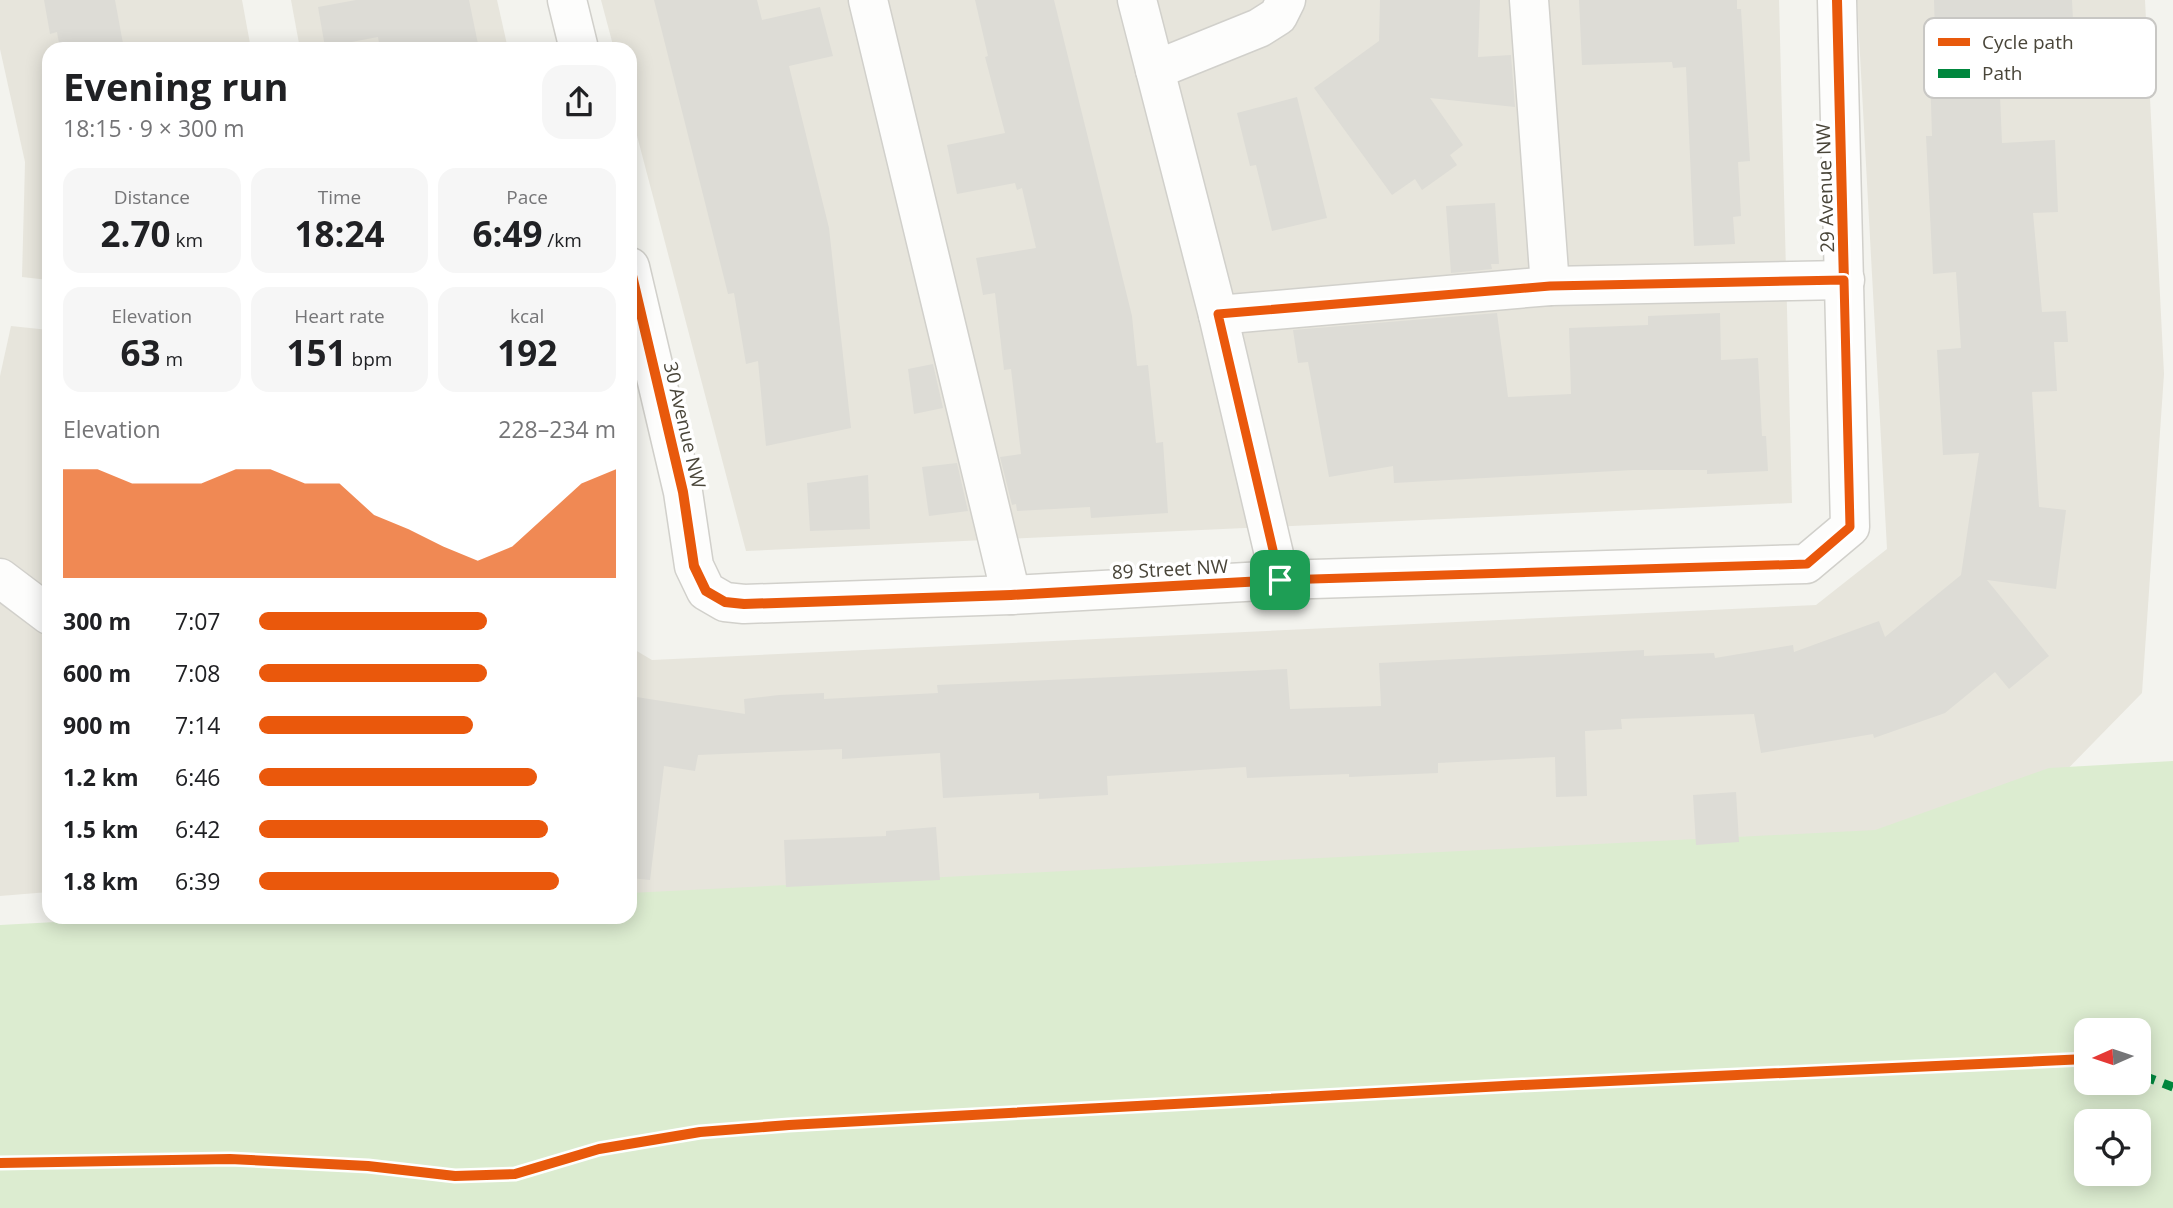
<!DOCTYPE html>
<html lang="en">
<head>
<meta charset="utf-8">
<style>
  body { margin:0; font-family:"Open Sans",sans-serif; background:#f6f6f6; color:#202124; height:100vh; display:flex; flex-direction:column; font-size:26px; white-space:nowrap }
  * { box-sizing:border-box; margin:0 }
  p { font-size:23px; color:#757577 }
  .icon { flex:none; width:38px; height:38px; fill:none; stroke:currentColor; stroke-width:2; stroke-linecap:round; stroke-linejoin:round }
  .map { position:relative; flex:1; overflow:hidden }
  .side { position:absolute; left:42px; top:42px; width:595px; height:882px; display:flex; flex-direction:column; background:#fff; border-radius:21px; box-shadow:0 4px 18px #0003 }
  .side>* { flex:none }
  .needle { width:46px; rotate:267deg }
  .fabs { position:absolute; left:2074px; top:1018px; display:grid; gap:14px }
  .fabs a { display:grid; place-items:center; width:77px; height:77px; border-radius:14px; background:#fff; box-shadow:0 4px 18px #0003; font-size:35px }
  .pin { position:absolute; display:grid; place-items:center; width:60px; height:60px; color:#fff; margin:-30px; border-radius:14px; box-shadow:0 4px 10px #0006 }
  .round { display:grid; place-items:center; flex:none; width:74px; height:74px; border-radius:21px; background:#f6f6f6 }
  .headline { display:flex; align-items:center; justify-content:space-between; height:119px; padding:0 21px }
  h1 { font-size:38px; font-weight:700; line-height:52px }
  .metrics { display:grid; grid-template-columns:repeat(3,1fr); gap:10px; height:119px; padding:7px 21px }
  .metrics div { display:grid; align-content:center; border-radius:18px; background:#f6f6f6; text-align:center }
  .metrics b { font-size:35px; font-weight:700 }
  .metrics small { font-size:19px; font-weight:400 }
  .metrics p { font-size:19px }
  .chart { height:196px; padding:14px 21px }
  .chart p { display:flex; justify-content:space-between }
  .chart svg { width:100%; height:126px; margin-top:7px; fill:#ea580c; opacity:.7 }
  ul { padding:0 21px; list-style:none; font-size:23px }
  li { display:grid; grid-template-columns:112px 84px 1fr; align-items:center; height:52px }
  li i { height:18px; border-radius:9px; background:#ea580c }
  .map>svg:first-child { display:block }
  .residential { fill:#e7e5dc }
  .green { fill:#dcecd0; fill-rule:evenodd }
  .building { fill:#dddcd6 }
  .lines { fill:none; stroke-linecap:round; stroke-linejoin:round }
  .minor-casing { stroke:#d1d0cb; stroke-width:41 }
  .minor { stroke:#fdfdfc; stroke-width:38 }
  .quiet { stroke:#00873e; stroke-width:9; stroke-dasharray:18 9; stroke-linecap:butt }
  .cycleway-casing { stroke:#fff; stroke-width:15 }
  .cycleway { stroke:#e8590c; stroke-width:10 }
  .route-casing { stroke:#fff; stroke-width:14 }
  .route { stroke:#ea580c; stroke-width:9 }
  .labels { text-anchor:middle; stroke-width:7; stroke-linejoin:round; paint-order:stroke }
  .street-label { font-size:19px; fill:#494539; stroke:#fff }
  .key { fill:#fff; stroke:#c8c7c4; stroke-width:2 }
  .key-label { font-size:19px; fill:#494539 }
</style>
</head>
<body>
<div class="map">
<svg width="2173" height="1208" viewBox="0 0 2173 1208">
  <rect width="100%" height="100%" fill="#f3f3ee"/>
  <g class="residential">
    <polygon points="0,0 242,0 251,49 49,49 49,280 22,277 25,162 0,49"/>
    <polygon points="291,0 497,0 508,49 300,49"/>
    <polygon points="601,0 1779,0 1792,503 746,551 630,109 630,49 614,49"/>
    <polygon points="1857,0 2145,0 2164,374 2142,693 2048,789 1886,847 630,908 630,647 652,660 1816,605 1887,549"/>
    <polygon points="11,326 49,330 49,892 0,896 0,376"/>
  </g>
  <path class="green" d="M2173 761V1208H0V925L149 917H630V893L1875 830 2049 768ZM2086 1031H2138V1083H2086ZM2086 1122H2138V1174H2086Z"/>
  <g class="building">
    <polygon points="44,0 115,0 124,49 60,49 57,32 50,34"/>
    <polygon points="356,0 469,0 479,49 380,49 378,37 325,47 318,7"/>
    <polygon points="654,0 757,0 762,20 820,7 833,56 789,66 829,228 851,428 766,446 758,361 746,364 734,293 728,294"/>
    <polygon points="975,0 1054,0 1132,316 1137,366 1148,365 1156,443 1163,442 1168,513 1091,518 1090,507 1017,511 1016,504 1012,505 1000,457 1021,454 1011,369 1004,370 995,293 983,295 976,258 1036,248 1022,188 1017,190 1015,183 957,194 947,145 1005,133 985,57 988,56"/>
    <polygon points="1380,0 1480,0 1478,57 1511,55 1515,107 1430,98 1463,145 1450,155 1457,165 1422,190 1415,179 1392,195 1314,88 1379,41"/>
    <polygon points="1579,0 1737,0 1737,9 1741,9 1750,161 1738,162 1741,216 1733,217 1735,244 1694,246 1686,67 1673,68 1672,62 1582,65"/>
    <polygon points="1934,0 2072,0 2073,20 2096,19 2099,67 1999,73 2002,143 2055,140 2058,212 2033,213 2042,312 2066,311 2068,342 2054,342 2057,391 2032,392 2039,507 2066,510 2056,589 1987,580 2049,656 2009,689 1995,672 1945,713 1874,738 1873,734 1761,753 1754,714 1621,719 1622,729 1585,731 1587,796 1556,797 1555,757 1438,763 1438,773 1349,777 1349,774 1247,778 1246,767 1107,776 1108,795 1039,799 1039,793 943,798 940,753 842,759 842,749 698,755 695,771 664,766 650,880 630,878 630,696 745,714 744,699 779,695 824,693 824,699 938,693 937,685 1287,669 1290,709 1381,706 1379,663 1644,650 1644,656 1714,653 1715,658 1793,645 1794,652 1879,621 1885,637 1961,575 1979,453 1943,455 1937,350 1961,348 1956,272 1933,274 1926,136 1932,136 1930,71 1936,71"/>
    <polygon points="1297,97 1327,218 1272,231 1256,165 1250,166 1237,113"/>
    <polygon points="1495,203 1499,264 1491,264 1492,269 1451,273 1446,206"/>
    <polygon points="1497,313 1508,397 1571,394 1569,328 1648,325 1648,316 1720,313 1721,360 1758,358 1762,436 1766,436 1768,471 1707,474 1707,470 1633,470 1394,483 1393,466 1329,477 1308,362 1298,363 1293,330"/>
    <polygon points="933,364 943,408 914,414 908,369"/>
    <polygon points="957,463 968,511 929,516 922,467"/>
    <polygon points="868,475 870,529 810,531 807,483"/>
    <polygon points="1736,792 1739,842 1696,845 1693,795"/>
    <polygon points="936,827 940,880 786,887 784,840 886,836 886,831"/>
  </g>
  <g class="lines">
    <defs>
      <g id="minor">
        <polyline points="567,0 579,49"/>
        <polyline points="868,0 1011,595"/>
        <polyline points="1137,0 1218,315 1280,580"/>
        <polyline points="1529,0 1550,286"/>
        <polyline points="1155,70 1259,28 1278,16 1286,0"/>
        <polyline points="630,267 683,492 694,566 706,591 725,602 744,604 1011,595 1280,580 1806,564 1850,527 1837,0"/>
        <polyline points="1218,315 1550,286 1845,280"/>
        <polyline points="0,578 49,615"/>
      </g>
    </defs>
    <use href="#minor" class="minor-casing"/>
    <use href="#minor" class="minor"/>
    <polyline class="quiet" points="2138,1074 2173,1087"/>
    <defs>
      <g id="cycleway">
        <polyline points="630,267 683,492 694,566 706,591 725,602 744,604 1011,595 1280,580 1806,564 1850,527 1837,0"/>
        <polyline points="0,1163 230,1159 368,1166 455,1176 515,1174 599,1149 700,1132 789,1125 1522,1085 2086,1059"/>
      </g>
    </defs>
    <use href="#cycleway" class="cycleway-casing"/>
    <use href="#cycleway" class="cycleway"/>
  </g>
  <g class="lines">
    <defs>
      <polygon id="route" points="1844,280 1850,527 1807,564 1280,580 1218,314 1550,286"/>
    </defs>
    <use href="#route" class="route-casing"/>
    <use href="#route" class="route"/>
  </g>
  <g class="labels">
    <g class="street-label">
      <text transform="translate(1825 188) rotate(-92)" y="7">29 Avenue NW</text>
      <text transform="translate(685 425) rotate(77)" y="7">30 Avenue NW</text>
      <text transform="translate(1170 569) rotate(-3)" y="7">89 Street NW</text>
    </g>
  </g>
  <rect x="1924" y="18" width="232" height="80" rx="10" class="key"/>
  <rect x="1938" y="38" width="32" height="8" fill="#e8590c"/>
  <rect x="1938" y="69" width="32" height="9" fill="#00873e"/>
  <g class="key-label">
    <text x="1982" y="49">Cycle path</text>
    <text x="1982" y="80">Path</text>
  </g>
</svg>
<div class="fabs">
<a><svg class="needle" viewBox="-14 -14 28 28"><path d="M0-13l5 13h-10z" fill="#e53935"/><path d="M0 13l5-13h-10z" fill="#757577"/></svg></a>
<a><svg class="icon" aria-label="locate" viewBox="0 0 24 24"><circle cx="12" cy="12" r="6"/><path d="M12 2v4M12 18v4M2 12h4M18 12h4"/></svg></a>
</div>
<div class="pin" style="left:1280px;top:580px;background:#1e9e55"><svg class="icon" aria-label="arrive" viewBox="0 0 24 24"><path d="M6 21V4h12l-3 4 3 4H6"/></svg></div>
<section class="side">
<div class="headline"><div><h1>Evening run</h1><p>18:15 · 9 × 300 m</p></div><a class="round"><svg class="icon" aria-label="share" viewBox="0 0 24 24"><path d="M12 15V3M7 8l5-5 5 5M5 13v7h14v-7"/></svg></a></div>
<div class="metrics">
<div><p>Distance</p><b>2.70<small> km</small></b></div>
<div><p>Time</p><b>18:24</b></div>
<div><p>Pace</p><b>6:49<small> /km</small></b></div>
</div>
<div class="metrics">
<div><p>Elevation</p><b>63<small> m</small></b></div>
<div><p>Heart rate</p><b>151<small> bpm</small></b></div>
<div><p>kcal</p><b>192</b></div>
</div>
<div class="chart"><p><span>Elevation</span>228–234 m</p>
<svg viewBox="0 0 160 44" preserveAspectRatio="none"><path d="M0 44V6L10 6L20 11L30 11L40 11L50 6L60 6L70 11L80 11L90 22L100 27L110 33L120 38L130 33L140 22L150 11L160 6V44z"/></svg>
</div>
<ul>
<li><b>300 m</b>7:07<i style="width:64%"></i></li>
<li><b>600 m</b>7:08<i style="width:64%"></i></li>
<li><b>900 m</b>7:14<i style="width:60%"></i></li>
<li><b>1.2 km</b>6:46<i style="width:78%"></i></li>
<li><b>1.5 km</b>6:42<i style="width:81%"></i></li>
<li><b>1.8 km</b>6:39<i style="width:84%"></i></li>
</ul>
</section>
</div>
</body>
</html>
